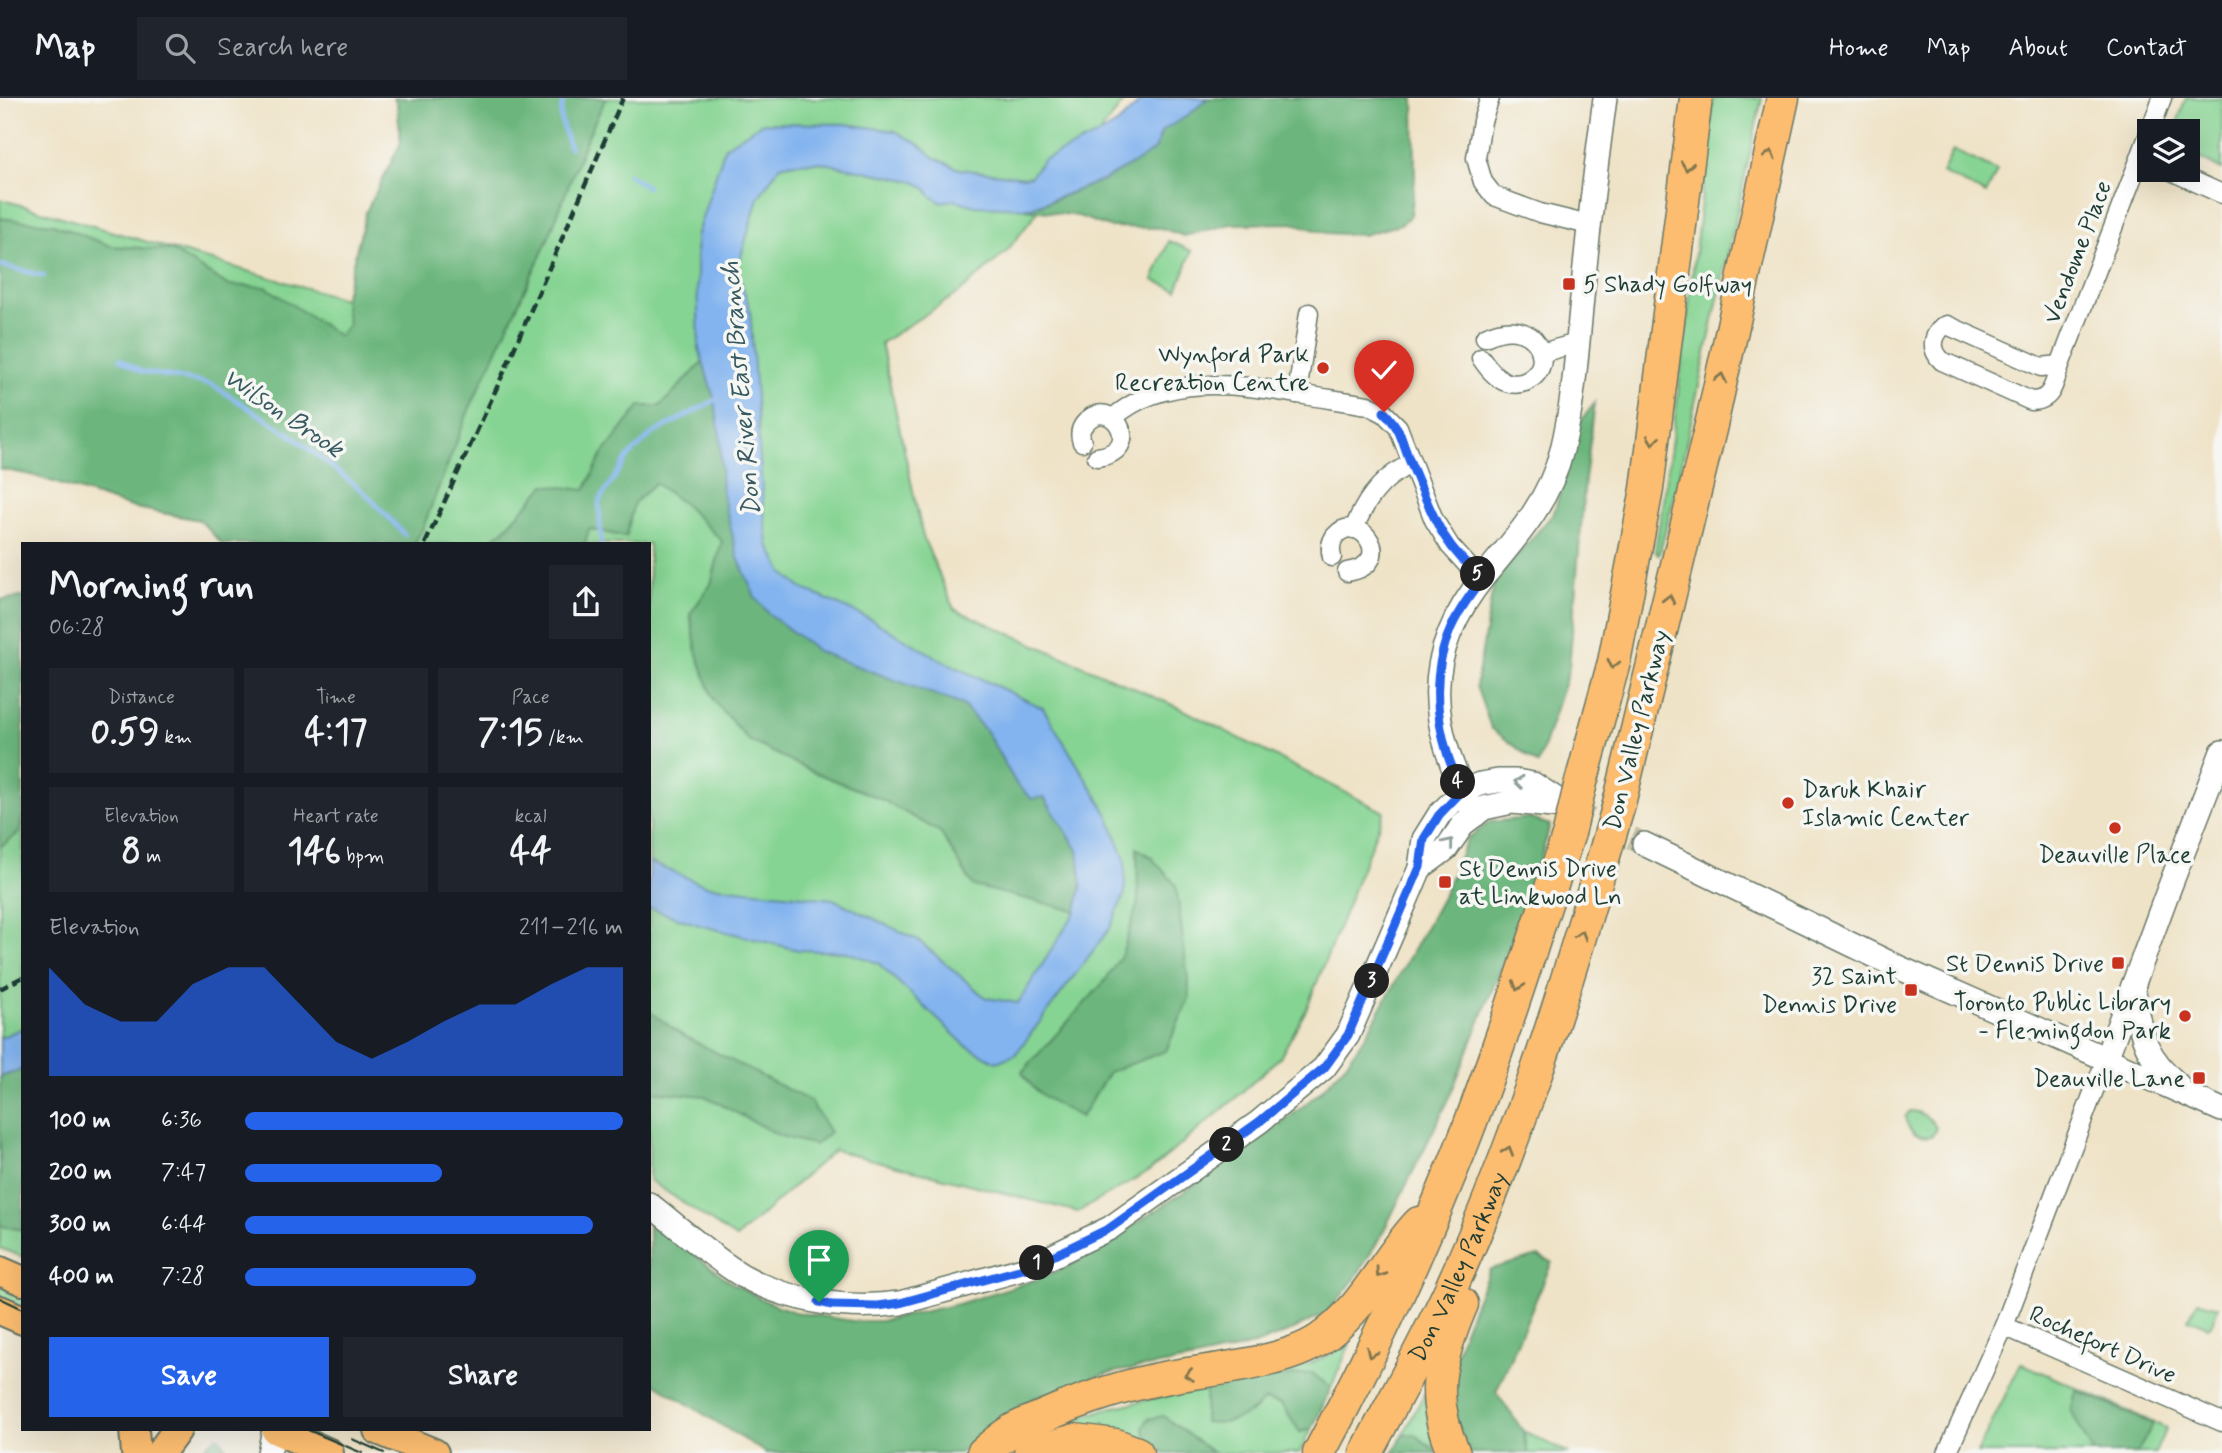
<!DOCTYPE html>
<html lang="en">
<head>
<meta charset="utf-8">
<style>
  body { margin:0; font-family:Mynerve,sans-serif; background:#20242c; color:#f1f3f6; height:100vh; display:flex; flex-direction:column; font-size:26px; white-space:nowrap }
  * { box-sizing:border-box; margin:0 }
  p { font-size:23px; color:#9ea1a6 }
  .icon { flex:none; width:38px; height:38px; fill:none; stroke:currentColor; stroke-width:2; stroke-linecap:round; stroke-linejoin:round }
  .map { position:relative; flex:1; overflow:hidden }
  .sheet { position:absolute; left:21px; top:444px; width:630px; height:889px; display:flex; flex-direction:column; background:#171b24; border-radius:0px; box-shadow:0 7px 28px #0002 }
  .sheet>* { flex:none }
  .buttons { position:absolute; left:2137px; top:21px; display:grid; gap:14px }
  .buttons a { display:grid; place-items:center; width:63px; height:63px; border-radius:0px; background:#171b24; box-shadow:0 7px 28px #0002; font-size:35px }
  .pin { position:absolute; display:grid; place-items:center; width:60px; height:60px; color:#fff; margin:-72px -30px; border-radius:50% 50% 50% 0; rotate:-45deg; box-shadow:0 0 7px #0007 }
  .pin .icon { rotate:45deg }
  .km { position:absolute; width:35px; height:35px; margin:-18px; border-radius:50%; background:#222; color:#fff; font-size:19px; line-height:35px; text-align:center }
  .round { display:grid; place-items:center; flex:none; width:74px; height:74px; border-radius:0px; background:#20242c }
  .head { display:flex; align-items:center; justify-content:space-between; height:119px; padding:0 28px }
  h1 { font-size:38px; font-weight:800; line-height:52px }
  .stats { display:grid; grid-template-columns:repeat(3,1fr); gap:10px; height:119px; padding:7px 28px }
  .stats div { display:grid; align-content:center; border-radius:0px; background:#20242c; text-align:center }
  .stats b { font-size:35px; font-weight:800 }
  .stats small { font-size:19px; font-weight:400 }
  .stats p { font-size:19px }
  .chart { height:196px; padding:14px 28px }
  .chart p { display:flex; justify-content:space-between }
  .chart svg { width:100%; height:126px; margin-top:7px; fill:#2563eb; opacity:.7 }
  .primary-button { display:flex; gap:14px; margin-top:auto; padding:14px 28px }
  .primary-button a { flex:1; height:80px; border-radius:0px; background:#2563eb; color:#fff; font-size:28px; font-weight:800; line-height:80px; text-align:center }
  .primary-button a+a { background:#20242c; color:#f1f3f6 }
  ul { padding:0 28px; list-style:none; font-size:23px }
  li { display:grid; grid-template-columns:112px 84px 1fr; align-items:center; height:52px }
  li i { height:18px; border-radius:9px; background:#2563eb }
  header { display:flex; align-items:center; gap:42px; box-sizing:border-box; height:98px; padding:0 35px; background:#171b24; border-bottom:2px solid #363941 }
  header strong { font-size:33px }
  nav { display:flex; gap:38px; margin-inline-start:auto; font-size:24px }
  .search { width:490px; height:63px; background:#20242c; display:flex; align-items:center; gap:18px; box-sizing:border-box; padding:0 24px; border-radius:0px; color:#9ea1a6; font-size:26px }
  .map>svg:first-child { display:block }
  .green { fill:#86d493; stroke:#528864; stroke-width:2 }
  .forest { fill:#6cb67d; stroke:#467a58; stroke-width:2 }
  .water { fill:#83b4ef; stroke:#517892; stroke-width:2 }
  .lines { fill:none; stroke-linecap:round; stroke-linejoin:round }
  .stream { stroke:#83b4ef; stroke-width:4.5 }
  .tertiary-tunnel { stroke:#c5c2aa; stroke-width:23; stroke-dasharray:23 11; stroke-linecap:butt }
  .minor-casing { stroke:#687767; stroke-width:21 }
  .tertiary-casing { stroke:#687767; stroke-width:26 }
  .primary-casing { stroke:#687767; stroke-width:32 }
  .motorway-casing { stroke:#687767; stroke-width:35 }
  .minor { stroke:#fff; stroke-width:18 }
  .tertiary { stroke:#fff; stroke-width:23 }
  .primary { stroke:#fcbd6f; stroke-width:28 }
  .motorway { stroke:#fcbd6f; stroke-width:32 }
  .tram { stroke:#1f3d34; stroke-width:2 }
  .rail { stroke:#1f3d34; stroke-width:4.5; stroke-dasharray:10 5; stroke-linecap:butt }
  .motorway-bridge-casing { stroke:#687767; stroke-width:35; stroke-linecap:butt }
  .motorway-bridge { stroke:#fcbd6f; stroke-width:32 }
  .oneway { stroke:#82774f }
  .oneway2 { stroke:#8f9e9a }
  .route-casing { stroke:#fff; stroke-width:14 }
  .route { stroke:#2563eb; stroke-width:9 }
  .poi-dot { fill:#c8321e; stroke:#f6f6f2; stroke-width:2.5 }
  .labels { text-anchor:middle; stroke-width:7; stroke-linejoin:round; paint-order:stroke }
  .street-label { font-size:24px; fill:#1f3d34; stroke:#f6f6f2 }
  .poi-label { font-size:24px; fill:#1f3d34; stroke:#f6f6f2; text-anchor:end }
  .water-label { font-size:26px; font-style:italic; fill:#385b63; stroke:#f6f6f2 }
</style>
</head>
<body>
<header>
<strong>Map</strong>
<div class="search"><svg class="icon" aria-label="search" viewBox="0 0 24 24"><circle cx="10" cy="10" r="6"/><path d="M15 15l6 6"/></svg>Search here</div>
<nav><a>Home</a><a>Map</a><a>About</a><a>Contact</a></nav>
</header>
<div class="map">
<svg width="2222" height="1355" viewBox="0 0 2222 1355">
  <rect width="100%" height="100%" fill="#f6f6f2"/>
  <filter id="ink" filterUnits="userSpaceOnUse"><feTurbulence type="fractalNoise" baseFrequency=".0143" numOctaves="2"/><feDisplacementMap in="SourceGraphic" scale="14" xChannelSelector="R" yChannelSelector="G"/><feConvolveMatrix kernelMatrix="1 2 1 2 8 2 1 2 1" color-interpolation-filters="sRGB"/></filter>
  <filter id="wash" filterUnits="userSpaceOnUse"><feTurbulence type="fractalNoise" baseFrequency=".00686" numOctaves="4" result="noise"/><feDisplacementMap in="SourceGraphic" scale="28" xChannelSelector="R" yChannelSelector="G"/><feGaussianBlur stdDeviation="1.57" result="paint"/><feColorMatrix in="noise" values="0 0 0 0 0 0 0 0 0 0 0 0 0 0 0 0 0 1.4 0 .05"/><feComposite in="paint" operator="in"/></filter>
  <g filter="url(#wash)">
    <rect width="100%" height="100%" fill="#efe3c7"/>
    <g class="green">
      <polygon points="394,0 1127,0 1006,154 960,194 881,245 923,439 954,511 1184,612 1384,714 1306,912 1280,959 1230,1005 1149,1073 1078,1114 834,1052 736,1140 649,1082 649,446 222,446 200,422 131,409 32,377 0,371 0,101 344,201 366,114 401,45 397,5"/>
      <path d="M1714 0H1762L1677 387 1659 457 1655 454C1680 304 1694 151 1714 0Z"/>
      <polygon points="2186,0 2222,0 2222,72 2188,54 2188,33 2174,33"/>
      <polygon points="1953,52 1997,73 1986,96 1942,75"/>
      <polygon points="1169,143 1192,153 1177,192 1153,182"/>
      <polygon points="23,499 23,1159 0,1150 0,503"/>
      <path d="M1910 1013C1920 1013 1932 1021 1936 1030L1932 1038C1917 1041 1908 1033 1905 1019Z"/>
      <polygon points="0,1185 23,1195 23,1213 0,1203"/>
      <polygon points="2198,1203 2218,1209 2211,1227 2207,1229 2197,1224 2188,1222"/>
      <path d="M1347 1245 1350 1246 1331 1290 1312 1275 1250 1282C1285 1273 1319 1267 1347 1245Z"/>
      <polygon points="2021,1265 2166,1330 2155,1355 1977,1355"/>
      <polygon points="1206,1291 1204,1324 1251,1315 1265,1302 1281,1306 1300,1334 1312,1331 1299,1355 1213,1355 1163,1318 1148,1345 1029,1350 1048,1331 1105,1311 1179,1295"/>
      <polygon points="1424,1296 1435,1352 1416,1337 1403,1337"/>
      <polygon points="1523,1333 1569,1355 1528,1355"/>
    </g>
    <g class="forest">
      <polygon points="394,0 606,0 586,42 546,146 469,312 422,432 414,446 222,446 200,422 131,409 32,377 0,371 0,120 53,126 111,148 171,152 228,187 266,189 339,238 348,227 344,202 366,114 401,45 397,5"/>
      <polygon points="1208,0 1414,0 1415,80 1411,117 1401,126 1363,137 1326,135 1293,125 1231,126 1184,138 1161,130 1109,129 1078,118 1011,109 1022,110 1041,107 1105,81 1155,51 1161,33 1169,27 1187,18"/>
      <polygon points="703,264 715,303 720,339 722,395 819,554 963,607 986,633 1017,687 1043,698 1078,752 1082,786 1076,813 973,788 940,734 879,700 811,673 748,642 714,603 697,556 690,516 711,486 722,443 685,407 655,385 634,405 626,439 589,431 585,446 486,446 506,430 545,387 585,392 602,357 640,308 660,308"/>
      <polygon points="1595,305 1585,381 1569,570 1538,666 1491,630 1476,588 1494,484 1554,415 1579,325"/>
      <polygon points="23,499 23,715 19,735 0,749 0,502"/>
      <polygon points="1528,720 1550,727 1531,795 1448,1003 1381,1138 1354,1182 1328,1214 1293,1232 1257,1246 1196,1261 1108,1275 1030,1302 959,1355 766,1355 649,1282 649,1122 732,1185 763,1202 794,1214 853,1223 881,1223 958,1206 1038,1181 1073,1166 1187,1092 1285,1023 1320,994 1346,966 1368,934 1445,794 1467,741 1490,724"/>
      <path d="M1137 750 1151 759 1176 787 1190 898 1166 953 1109 974 1081 1019C1058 1007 1035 998 1022 974L1105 883 1122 856 1138 804Z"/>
      <polygon points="649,913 682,937 810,1003 830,1034 815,1047 780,1038 705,998 649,993"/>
      <polygon points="23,971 23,1132 0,1128 0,979"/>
      <path d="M1538 1158 1552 1164 1496 1294 1523 1333 1528 1355H1468C1463 1338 1454 1320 1451 1303 1444 1268 1476 1203 1490 1171Z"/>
      <path d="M1312 1275 1331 1290 1312 1331 1300 1334 1281 1306 1265 1302C1245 1320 1231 1327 1204 1324L1206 1291 1250 1282Z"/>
      <polygon points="2076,1292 2153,1326 2137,1355 2093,1355 2071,1313"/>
      <polygon points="1163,1318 1213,1355 1165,1355 1148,1345 1143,1330 1148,1321"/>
      <polygon points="1403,1337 1416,1337 1437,1355 1393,1355"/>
      <polygon points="218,1338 230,1355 197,1355"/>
    </g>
    <g class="water">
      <polygon points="1144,0 1208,0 1187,18 1162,33 1155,51 1140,62 1105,81 1031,110 975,108 955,102 940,104 931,98 926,90 913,83 819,64 794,65 780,68 758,100 737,172 750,211 763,405 768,446 783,475 801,490 870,521 943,563 1043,610 1107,715 1125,761 1125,795 1110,830 1015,957 996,964 965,947 878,865 847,854 798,852 699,827 649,810 649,764 707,788 833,801 918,842 986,900 1018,905 1076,813 1082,786 1078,752 1044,699 1032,701 1017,687 986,633 963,607 819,554 769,516 755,499 738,460 722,395 720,339 715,303 699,251 696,139 725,49 762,25 846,26 895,33 920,47 935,60 959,71 1025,79 1031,78 1043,62 1096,38 1118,25"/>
      <polygon points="23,930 23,971 0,979 0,940"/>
    </g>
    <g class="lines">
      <g class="stream">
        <path d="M565 0C556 18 564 32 570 50"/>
        <polyline points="628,76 647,89"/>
        <polyline points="0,167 44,178"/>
        <polyline points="120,261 140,273 211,286 291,337 364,394 405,437"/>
        <polyline points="601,446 599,403 628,359 652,336 719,300"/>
      </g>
    </g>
  </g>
  <g filter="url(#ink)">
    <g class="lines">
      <polyline class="tertiary-tunnel" points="1570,710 1644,746"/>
      <defs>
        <g id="minor">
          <polyline points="1490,0 1482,23 1476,60 1483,84 1494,98 1540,115 1589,127"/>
          <polyline points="2169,72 2222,96"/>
          <polyline points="1541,255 1577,245"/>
          <path d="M1481 260C1486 267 1491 275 1499 280 1506 286 1516 287 1525 284 1560 269 1537 214 1485 239"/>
          <path d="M2060 267C2054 285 2053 303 2031 303L1942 263C1931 252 1931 241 1942 229L1947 227 2041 269 2060 267 2140 60 2162 0"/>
          <polyline points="1297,296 1309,215"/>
          <path d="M1113 320C1164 275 1237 286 1298 296 1321 300 1345 303 1368 307L1384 315 1398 329 1434 422 1450 448 1470 470 1483 480"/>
          <path d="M1082 344C1079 336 1080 330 1086 324 1111 296 1147 353 1097 359"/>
          <path d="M1354 431C1365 402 1382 379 1411 366"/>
          <path d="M1332 459C1330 452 1330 445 1335 438 1359 410 1399 466 1347 474"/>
          <polyline points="2004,1228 2222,1324"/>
          <polyline points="1947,1355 2004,1228 2106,961"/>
        </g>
        <g id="tertiary">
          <path d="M1475 717C1429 629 1418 559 1485 477 1517 439 1550 402 1562 352 1574 303 1577 251 1582 200 1588 133 1596 67 1605 0"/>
          <polyline points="1644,746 1900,870 2222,1012"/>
          <polyline points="1420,770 1446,751 1464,725 1484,710 1512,704 1563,709"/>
          <path d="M2133 888C2142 935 2140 953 2178 987"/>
          <polyline points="2106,961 2165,801 2222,654"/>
          <path d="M649 1106C680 1130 710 1158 743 1178 790 1204 847 1212 900 1205L1030 1169 1110 1130 1259 1024 1324 970 1348 937 1397 824 1420 770 1424 741 1439 717 1463 693 1480 686 1498 683H1516L1533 686 1570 710"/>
          <polyline points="269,1355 274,1332"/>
        </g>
        <g id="primary">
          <polyline points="0,1173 23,1183"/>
          <polyline points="0,1212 23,1222"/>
          <polyline points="134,1332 136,1355"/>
          <polyline points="276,1332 329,1355"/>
          <polyline points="378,1332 434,1355"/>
          <polyline points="160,1355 177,1332"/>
        </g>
        <g id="motorway">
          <polyline points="1580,688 1614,564 1647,391 1696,0"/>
          <polyline points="1618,710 1712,323 1783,0"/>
          <path d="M983 1355C991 1348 999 1341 1008 1335 1018 1328 1031 1324 1042 1319 1083 1301 1125 1287 1169 1279 1212 1271 1283 1266 1319 1242 1363 1213 1384 1162 1419 1125"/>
          <polyline points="1030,1355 1075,1342 1116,1347 1137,1355"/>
          <path d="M1319 1355C1372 1257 1419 1155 1460 1052 1501 948 1534 841 1569 735"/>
          <path id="s1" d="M1366 1355C1395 1300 1425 1246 1451 1190 1513 1055 1559 913 1600 771"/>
          <path d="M1454 1355C1428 1299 1439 1260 1462 1206"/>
        </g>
      </defs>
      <use href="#minor" class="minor-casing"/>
      <use href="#tertiary" class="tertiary-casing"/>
      <use href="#primary" class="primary-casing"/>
      <use href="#motorway" class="motorway-casing"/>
      <use href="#minor" class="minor"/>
      <use href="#tertiary" class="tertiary"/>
      <use href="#primary" class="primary"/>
      <use href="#motorway" class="motorway"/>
      <g class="tram">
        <polyline points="0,1200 23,1211"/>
        <polyline points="308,1332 362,1355"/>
        <polyline points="352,1341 384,1355"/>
      </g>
      <g class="rail">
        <polyline points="425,446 504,274 623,0"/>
        <polyline points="0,891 23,879"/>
      </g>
      <defs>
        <g id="motorway-bridge">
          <polyline points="1569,735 1580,688"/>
          <polyline points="1600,771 1618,710"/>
        </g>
      </defs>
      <use href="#motorway-bridge" class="motorway-bridge-casing"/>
      <use href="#motorway-bridge" class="motorway-bridge"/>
    </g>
    <defs><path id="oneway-chevron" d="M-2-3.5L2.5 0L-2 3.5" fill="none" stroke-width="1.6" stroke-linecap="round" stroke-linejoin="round" transform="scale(1.75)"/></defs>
    <g class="oneway">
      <use href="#oneway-chevron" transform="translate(1770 57) rotate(-77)"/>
      <use href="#oneway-chevron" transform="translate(1687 68) rotate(97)"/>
      <use href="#oneway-chevron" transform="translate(1721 280) rotate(-78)"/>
      <use href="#oneway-chevron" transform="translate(1653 342) rotate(97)"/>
      <use href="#oneway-chevron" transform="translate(1669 501) rotate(-76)"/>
      <use href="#oneway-chevron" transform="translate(1613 566) rotate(103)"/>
      <use href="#oneway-chevron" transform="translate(1581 837) rotate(-74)"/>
      <use href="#oneway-chevron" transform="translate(1518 888) rotate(108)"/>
      <use href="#oneway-chevron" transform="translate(1508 1053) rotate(-70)"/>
      <use href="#oneway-chevron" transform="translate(1380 1175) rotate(125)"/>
      <use href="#oneway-chevron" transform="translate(1371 1255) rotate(115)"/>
      <use href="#oneway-chevron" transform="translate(1189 1277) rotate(172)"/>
    </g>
    <g class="oneway2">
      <use href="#oneway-chevron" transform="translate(1519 684) rotate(-174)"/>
      <use href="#oneway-chevron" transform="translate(1449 745) rotate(-51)"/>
    </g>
  </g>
  <g class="lines" filter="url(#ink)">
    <defs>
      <path id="route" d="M819 1204 831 1207 878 1208 900 1205 1030 1169 1110 1130 1259 1024 1324 970 1348 937 1420 769 1424 741 1439 717 1462 693C1438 643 1427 583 1451 530 1459 512 1471 496 1483 480 1440 447 1432 414 1411 366 1401 343 1403 333 1384 314"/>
    </defs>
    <use href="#route" class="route-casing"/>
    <use href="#route" class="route"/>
  </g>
  <g class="poi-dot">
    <rect x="1562" y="179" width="14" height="14" rx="3.5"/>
    <circle cx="1323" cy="270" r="7"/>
    <circle cx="1788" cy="705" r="7"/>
    <circle cx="2115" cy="730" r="7"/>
    <rect x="1438" y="777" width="14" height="14" rx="3.5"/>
    <rect x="2111" y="858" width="14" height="14" rx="3.5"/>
    <rect x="1904" y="885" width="14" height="14" rx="3.5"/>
    <circle cx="2185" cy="918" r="7"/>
    <rect x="2192" y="973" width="14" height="14" rx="3.5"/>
  </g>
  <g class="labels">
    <g class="street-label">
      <text transform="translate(2077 154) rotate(-69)" y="8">Vendome Place</text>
      <text transform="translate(1636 632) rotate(-76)" y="8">Don Valley Parkway</text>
      <text dy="8" stroke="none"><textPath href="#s1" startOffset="208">Don Valley Parkway</textPath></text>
      <text transform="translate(2103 1246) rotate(24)" y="8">Rochefort Drive</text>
    </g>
    <g class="poi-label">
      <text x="1583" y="194" text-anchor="start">5 Shady Golfway</text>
      <text x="1309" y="264">Wynford Park<tspan x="1309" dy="28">Recreation Centre</tspan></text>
      <text x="1802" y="699" text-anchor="start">Daruk Khair<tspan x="1802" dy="28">Islamic Center</tspan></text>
      <text x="2115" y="764" text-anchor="middle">Deauville Place</text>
      <text x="1459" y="778" text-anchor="start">St Dennis Drive<tspan x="1459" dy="28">at Linkwood Ln</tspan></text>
      <text x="2104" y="873">St Dennis Drive</text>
      <text x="1897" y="886">32 Saint<tspan x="1897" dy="28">Dennis Drive</tspan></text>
      <text x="2171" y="912">Toronto Public Library<tspan x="2171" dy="28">- Flemingdon Park</tspan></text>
      <text x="2185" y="988">Deauville Lane</text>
    </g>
    <g class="water-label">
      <text transform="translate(740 291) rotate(-95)" y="9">Don River East Branch</text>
      <text transform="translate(284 314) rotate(34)" y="9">Wilson Brook</text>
    </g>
  </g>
</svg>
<div class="buttons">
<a><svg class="icon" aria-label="layers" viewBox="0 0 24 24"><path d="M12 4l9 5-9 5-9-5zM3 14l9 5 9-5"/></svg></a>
</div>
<div class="pin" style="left:819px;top:1204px;background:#1e9e55"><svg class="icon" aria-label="arrive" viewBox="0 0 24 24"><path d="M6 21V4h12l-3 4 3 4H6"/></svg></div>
<div class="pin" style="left:1384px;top:314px;background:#d93025"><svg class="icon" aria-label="check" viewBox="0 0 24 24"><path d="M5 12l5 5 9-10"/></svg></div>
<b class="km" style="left:1037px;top:1165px">1</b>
<b class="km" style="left:1227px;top:1047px">2</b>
<b class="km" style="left:1372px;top:883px">3</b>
<b class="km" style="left:1458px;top:684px">4</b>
<b class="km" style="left:1478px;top:476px">5</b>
<section class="sheet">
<div class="head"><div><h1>Morning run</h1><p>06:28</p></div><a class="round"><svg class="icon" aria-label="share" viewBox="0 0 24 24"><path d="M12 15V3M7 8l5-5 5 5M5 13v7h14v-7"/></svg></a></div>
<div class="stats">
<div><p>Distance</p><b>0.59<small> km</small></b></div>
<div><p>Time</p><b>4:17</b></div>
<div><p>Pace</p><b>7:15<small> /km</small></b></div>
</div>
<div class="stats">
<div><p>Elevation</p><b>8<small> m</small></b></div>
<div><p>Heart rate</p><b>146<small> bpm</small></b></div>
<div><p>kcal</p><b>44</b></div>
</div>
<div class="chart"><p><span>Elevation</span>211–216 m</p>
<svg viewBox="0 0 160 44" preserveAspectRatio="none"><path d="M0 44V6L10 19L20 25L30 25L40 12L50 6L60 6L70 19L80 32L90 38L100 32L110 25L120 19L130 19L140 12L150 6L160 6V44z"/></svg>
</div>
<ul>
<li><b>100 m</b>6:36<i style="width:100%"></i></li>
<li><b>200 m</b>7:47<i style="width:52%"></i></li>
<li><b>300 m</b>6:44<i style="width:92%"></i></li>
<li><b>400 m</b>7:28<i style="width:61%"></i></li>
</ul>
<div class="primary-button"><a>Save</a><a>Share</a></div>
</section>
</div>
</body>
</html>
